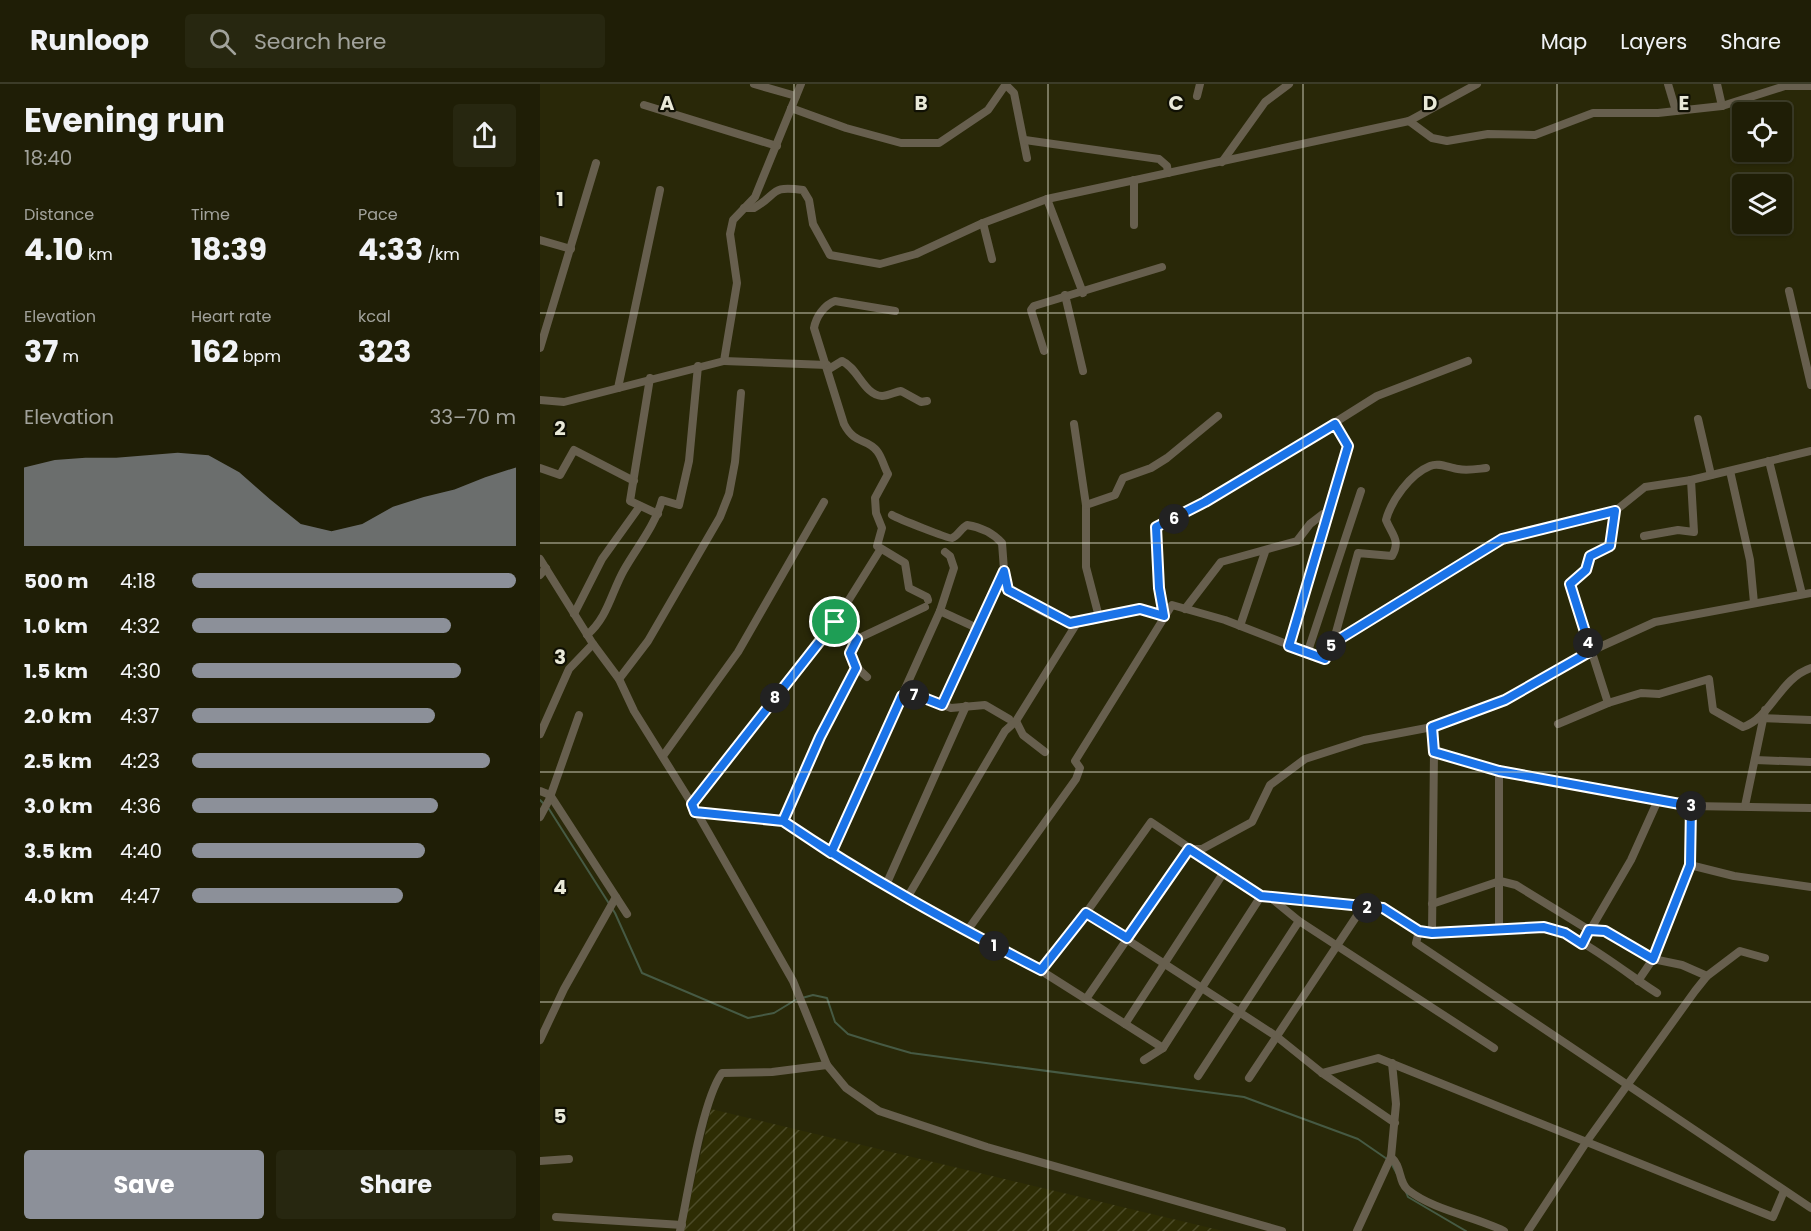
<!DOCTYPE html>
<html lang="en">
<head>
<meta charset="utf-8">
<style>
  body { margin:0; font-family:Poppins,sans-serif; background:#272710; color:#f1f3f6; height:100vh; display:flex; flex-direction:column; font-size:22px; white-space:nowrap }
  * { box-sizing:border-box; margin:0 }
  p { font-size:20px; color:#a1a29b }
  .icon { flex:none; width:33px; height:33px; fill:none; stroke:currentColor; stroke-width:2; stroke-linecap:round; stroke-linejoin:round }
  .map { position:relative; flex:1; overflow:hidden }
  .details { display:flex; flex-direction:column; background:#1f1e06; width:540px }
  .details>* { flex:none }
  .controls { position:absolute; left:1192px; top:18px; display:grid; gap:12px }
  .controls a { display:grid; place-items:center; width:60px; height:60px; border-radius:6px; background:#1f1e06; box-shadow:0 2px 4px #0004,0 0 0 2px #3c3c28; font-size:30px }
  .pin { position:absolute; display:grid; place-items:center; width:51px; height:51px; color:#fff; margin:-26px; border:3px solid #fff; border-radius:50%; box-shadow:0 2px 6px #0007 }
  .km { position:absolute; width:30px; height:30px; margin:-15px; border-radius:50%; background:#222; color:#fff; font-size:16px; line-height:30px; text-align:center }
  .round { display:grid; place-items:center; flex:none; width:63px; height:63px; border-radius:6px; background:#272710 }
  .head { display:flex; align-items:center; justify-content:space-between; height:102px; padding:0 24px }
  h1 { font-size:33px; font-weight:700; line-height:45px }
  .figures { display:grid; grid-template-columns:repeat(3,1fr); gap:9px; height:102px; padding:6px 24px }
  .figures div { display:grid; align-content:center }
  .figures b { font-size:30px; font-weight:700 }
  .figures small { font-size:16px; font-weight:400 }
  .figures p { font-size:16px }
  .chart { height:168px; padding:12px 24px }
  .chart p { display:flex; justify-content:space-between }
  .chart svg { width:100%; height:108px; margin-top:6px; fill:#8c9099; opacity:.7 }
  .cta { display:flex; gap:12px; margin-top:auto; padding:12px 24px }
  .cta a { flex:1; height:69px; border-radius:6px; background:#8c9099; color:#fff; font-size:24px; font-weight:700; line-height:69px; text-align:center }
  .cta a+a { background:#272710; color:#f1f3f6 }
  ul { padding:0 24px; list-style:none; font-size:20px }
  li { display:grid; grid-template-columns:96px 72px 1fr; align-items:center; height:45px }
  li i { height:15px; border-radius:8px; background:#8c9099 }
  header { display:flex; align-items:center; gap:36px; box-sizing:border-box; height:84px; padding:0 30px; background:#1f1e06; border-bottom:2px solid #3c3c28 }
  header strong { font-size:28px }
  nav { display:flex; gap:33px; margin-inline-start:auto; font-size:21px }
  .search { width:420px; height:54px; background:#272710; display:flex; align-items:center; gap:15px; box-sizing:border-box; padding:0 21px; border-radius:6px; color:#a1a29b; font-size:22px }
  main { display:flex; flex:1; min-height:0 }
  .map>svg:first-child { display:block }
  .industrial { fill:url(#industrial-furrows) }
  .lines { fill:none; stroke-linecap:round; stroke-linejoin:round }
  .stream { stroke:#465a44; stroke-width:2 }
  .minor { stroke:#675f4e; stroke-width:8 }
  .route-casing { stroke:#fff; stroke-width:12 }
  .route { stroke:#1a73e8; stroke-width:8 }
  .grid { fill:none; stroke:#e9e9d8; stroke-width:1.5; stroke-opacity:0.55 }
  .grid-label { font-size:20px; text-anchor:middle; font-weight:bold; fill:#e9e9d8; stroke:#101004; stroke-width:4.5; stroke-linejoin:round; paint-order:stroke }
</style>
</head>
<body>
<header>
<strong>Runloop</strong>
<div class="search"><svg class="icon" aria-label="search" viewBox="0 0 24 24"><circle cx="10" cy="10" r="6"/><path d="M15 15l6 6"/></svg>Search here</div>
<nav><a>Map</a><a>Layers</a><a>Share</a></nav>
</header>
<main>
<section class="details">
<div class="head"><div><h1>Evening run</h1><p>18:40</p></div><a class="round"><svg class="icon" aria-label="share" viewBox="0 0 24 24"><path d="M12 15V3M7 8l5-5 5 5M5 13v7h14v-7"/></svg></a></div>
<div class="figures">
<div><p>Distance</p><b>4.10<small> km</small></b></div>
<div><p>Time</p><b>18:39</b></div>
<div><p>Pace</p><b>4:33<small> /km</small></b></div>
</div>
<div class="figures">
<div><p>Elevation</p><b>37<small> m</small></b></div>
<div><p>Heart rate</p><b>162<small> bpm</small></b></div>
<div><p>kcal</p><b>323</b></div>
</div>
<div class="chart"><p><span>Elevation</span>33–70 m</p>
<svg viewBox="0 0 160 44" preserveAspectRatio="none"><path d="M0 44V12L10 9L20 8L30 8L40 7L50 6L60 7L70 14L80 25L90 35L100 38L110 35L120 28L130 24L140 21L150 16L160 12V44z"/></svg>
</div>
<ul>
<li><b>500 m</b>4:18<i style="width:100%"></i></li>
<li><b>1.0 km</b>4:32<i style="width:80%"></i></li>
<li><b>1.5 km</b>4:30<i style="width:83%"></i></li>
<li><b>2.0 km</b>4:37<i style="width:75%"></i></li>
<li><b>2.5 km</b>4:23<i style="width:92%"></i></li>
<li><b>3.0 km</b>4:36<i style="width:76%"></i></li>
<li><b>3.5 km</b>4:40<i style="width:72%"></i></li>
<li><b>4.0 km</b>4:47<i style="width:65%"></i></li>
</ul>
<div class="cta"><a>Save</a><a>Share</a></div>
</section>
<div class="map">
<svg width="1271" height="1147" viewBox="0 0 1271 1147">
  <defs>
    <pattern id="industrial-furrows" width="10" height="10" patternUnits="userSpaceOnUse" patternTransform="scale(1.5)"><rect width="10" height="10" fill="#2e2d04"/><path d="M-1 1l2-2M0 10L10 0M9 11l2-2" fill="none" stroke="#4c4b28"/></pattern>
  </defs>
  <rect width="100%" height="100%" fill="#292808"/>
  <polygon class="industrial" points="171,1025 683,1147 143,1147"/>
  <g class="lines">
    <g class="stream">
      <polyline points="0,716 9,725 75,829 102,889 208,934 234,929 257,915"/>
      <polyline points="262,914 273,911 287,914 295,938 308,950 340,960 371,969 704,1013 818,1055 847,1075"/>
      <polyline points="851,1079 857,1090"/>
      <polyline points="866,1108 868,1113 926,1147"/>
    </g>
    <g class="minor">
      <polyline points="214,0 256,12"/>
      <polyline points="1128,0 1136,27"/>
      <polyline points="1177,0 1182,22"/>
      <polyline points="466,1 474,9 487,74"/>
      <polyline points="657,12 660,0"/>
      <polyline points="104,21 237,62"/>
      <polyline points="251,24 306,44 361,59 399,59 448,26 466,0"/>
      <polyline points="869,37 892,54 907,57 948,50 995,51 1053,29 1118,29 1182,22 1245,2 1271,2"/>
      <polyline points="485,56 619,75 627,82 628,89"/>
      <polyline points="682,78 725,18 749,0"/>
      <polyline points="507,115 543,209"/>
      <path d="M204 124H214C239 110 229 101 263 106L269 116 273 140 290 171 340 180 376 170 443 139 507 115 869 37 937 0"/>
      <polyline points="443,139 452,175"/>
      <polyline points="594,141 594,96"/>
      <polyline points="0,156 31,165"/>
      <polyline points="1249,207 1271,301"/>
      <polyline points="525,211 543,287"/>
      <path d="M355 227 295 217C284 221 276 233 274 244L304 340C315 361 327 354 337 367 342 373 344 383 348 390L335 414 336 429 342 444 337 462 365 479 369 504 387 513 388 516"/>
      <polyline points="0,264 56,79"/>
      <polyline points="504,267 491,226 494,222 622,183"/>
      <polyline points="184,277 287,281"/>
      <path d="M289 285 302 277C318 284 324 311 342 312 348 312 355 308 361 307L381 318 387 317"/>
      <polyline points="110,294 90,417 118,430"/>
      <polyline points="78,304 120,106"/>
      <polyline points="0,316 24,318 184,277 197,199 190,150 193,136 215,113 261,0"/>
      <polyline points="1158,335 1171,391"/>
      <polyline points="534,340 546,421 546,483 559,533"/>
      <polyline points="1229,377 1262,510"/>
      <polyline points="0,384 20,391 34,366 94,397"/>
      <polyline points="1190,387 1210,476 1214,519"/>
      <polyline points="546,421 575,411 583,394 611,384 627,374 678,332"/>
      <path d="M352 431C359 435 409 455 412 454 418 452 421 444 427 441 440 443 453 449 462 459L465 499 468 506C480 515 519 539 534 539 569 539 584 515 624 532"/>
      <polyline points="1104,452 1138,446 1154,448 1151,396"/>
      <polyline points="0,475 53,560 79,595 94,627 152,720 253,897 287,981 306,1004 339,1027 447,1063 742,1147"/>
      <polyline points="0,491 6,484"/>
      <polyline points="645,525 681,478 757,457 770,440 783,430 789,429"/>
      <polyline points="400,527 437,544"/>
      <polyline points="34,530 62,475 100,422"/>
      <polyline points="624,532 619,504 616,443 643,431 713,390 837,312 928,277"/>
      <polyline points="295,538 317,555"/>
      <polyline points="700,542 725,468"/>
      <path d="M47 551C68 533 71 509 84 486 97 463 115 442 122 416L139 421 149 377 158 282"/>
      <path d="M793 559 818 469 852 472C861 456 852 451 846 436 851 417 870 390 890 382 899 378 909 384 918 385 927 387 937 385 946 384"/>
      <polyline points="749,562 808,362 795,340"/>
      <polyline points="767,570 821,407"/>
      <path d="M327 593C313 581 305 571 317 555L385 523"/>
      <polyline points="79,595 108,557 180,433 189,410 195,378 201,309"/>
      <polyline points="362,612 379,612 411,624 445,621 469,635"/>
      <polyline points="1068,619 1030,500 1046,486 1050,472 1070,462 1075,427 1105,403 1151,396 1271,367"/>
      <polyline points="402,621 463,489"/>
      <polyline points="1219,634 1271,636"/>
      <polyline points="476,637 483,651 505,668"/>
      <path d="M1018 640 1068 619 1101 609 1119 610 1169 595 1173 626 1203 643C1230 635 1240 594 1271 584"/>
      <polyline points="892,643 894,668 892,849"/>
      <polyline points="0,650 29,585 53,560"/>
      <polyline points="894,668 959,687 1151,722 1271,724"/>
      <polyline points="123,672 198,568 284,418"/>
      <polyline points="1215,676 1271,678"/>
      <polyline points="959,687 959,846"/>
      <polyline points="0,707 10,711 87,830"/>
      <polyline points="152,720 295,538 340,466"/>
      <polyline points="1205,722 1225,626"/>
      <polyline points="155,728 243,737 291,769 367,814 500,886 623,964"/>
      <polyline points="0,733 9,716 39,631"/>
      <polyline points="243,737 298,615 316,584"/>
      <polyline points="291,769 400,527 414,484 410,472 405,468"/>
      <polyline points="1150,781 1194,792 1271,803"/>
      <polyline points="346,801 426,622"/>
      <polyline points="367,814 465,647 476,637 537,539"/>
      <polyline points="731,814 843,824 879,847 876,859 1271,1124"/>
      <polyline points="892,820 960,797 976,801 1049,846 1065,847 1113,875 1142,881 1167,892"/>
      <polyline points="546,829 736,952 782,989 855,1039"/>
      <polyline points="427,847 536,695 540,684 535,677 632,521 685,536 785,575 793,559 962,455 1075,427"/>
      <path d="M879 847C921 852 962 840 1003 843 1031 844 1091 893 1117 909"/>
      <polyline points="1042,860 1091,776 1118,716"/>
      <polyline points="500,886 546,829 611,738 721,812 731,814 759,837 954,964"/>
      <polyline points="1098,897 1113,875 1150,781 1151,722"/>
      <polyline points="546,915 649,765 662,765 712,738 730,701 765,675 824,656 892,643 965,616 1051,567 1115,538 1271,509"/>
      <polyline points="585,940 684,788"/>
      <polyline points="0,956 24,905 76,813"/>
      <polyline points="604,976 623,964 721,812"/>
      <polyline points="782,989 838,974 1233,1133 1244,1107"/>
      <polyline points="658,992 759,837"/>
      <polyline points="709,994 822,824"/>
      <path d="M851 1073C862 1082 858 1098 868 1106 895 1127 934 1132 964 1147"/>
      <polyline points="0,1077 29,1075"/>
      <polyline points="16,1133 142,1141"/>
      <path d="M140 1147C148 1110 162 1017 182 989L232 988 287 981"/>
      <polyline points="817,1147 851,1073 856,1020 852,979"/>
      <polyline points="988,1147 1047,1057 1155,907 1167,892 1200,867 1225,874"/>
    </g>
  </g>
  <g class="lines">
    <defs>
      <path id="route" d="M295 538 317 555 310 569 316 584 280 653 243 737C326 793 412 840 501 886L546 829 587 854 649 765 721 812 843 824 879 847 892 849 1004 843 1025 849 1042 860 1049 846 1065 847 1113 875 1150 781 1151 722 959 687 894 668 892 643 965 616 1051 567 1030 500 1046 486 1050 472 1070 462 1075 427 962 455 793 559 785 575 749 562 808 362 795 340 665 418 616 443 619 504 624 532 600 525 530 539 468 506 464 487 402 621 379 612H362L291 769 243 737 155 728 152 720 295 538"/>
    </defs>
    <use href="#route" class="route-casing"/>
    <use href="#route" class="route"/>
  </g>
  <path class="grid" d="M254 0V1147M508 0V1147M763 0V1147M1017 0V1147M0 229H1271M0 459H1271M0 688H1271M0 918H1271"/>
  <g class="grid-label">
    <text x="127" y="26">A</text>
    <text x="381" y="26">B</text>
    <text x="636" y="26">C</text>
    <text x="890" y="26">D</text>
    <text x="1144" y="26">E</text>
    <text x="20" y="122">1</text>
    <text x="20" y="351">2</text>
    <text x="20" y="580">3</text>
    <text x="20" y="810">4</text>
    <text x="20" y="1039">5</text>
  </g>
</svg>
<div class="controls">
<a><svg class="icon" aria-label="locate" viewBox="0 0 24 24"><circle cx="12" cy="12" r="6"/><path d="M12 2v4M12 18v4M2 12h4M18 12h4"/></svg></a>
<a><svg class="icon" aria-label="layers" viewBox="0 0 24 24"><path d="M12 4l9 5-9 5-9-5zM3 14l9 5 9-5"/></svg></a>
</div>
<div class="pin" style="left:295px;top:538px;background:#1e9e55"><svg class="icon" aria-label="arrive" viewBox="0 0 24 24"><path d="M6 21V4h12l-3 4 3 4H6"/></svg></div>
<b class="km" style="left:454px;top:862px">1</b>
<b class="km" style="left:827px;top:824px">2</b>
<b class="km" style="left:1151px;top:722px">3</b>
<b class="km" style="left:1048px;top:559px">4</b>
<b class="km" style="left:791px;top:562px">5</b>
<b class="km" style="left:634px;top:435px">6</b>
<b class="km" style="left:374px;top:611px">7</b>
<b class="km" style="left:235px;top:614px">8</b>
</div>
</main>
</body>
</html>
